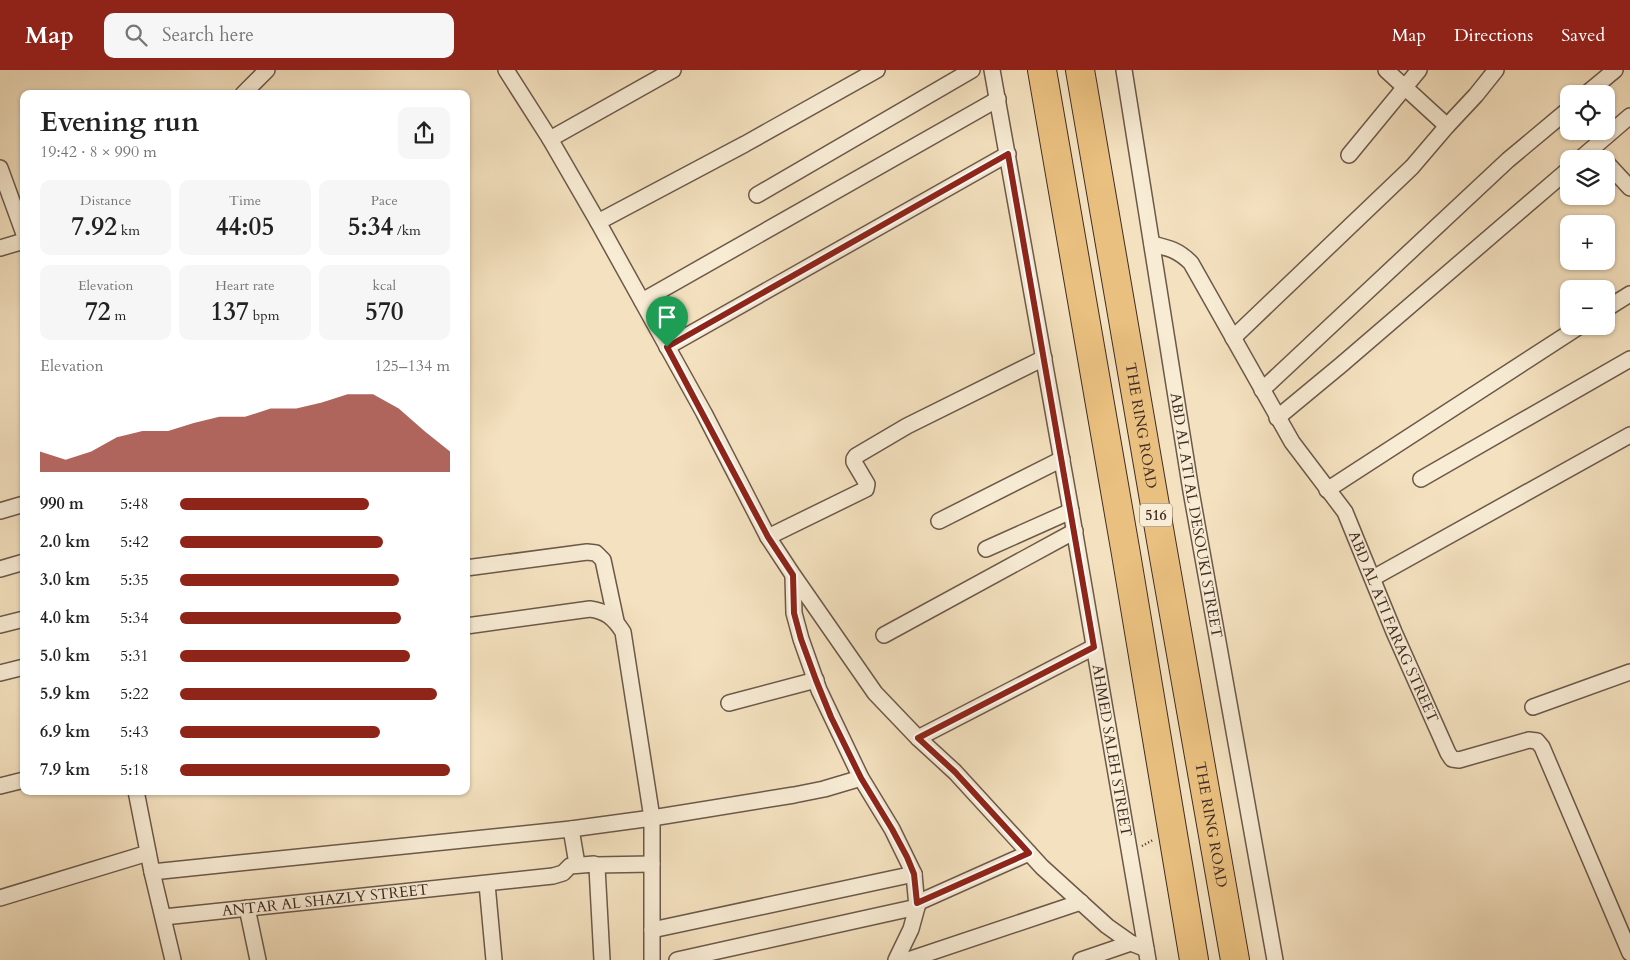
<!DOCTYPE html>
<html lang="en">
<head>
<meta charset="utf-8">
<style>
  body { margin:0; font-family:Cardo,serif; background:#f6f6f6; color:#222; height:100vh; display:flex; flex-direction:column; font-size:19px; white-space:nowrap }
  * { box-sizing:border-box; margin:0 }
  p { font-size:16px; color:#767676 }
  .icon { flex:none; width:28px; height:28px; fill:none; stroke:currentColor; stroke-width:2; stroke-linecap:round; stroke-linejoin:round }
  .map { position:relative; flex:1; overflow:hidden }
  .details { position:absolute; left:20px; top:20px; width:450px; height:705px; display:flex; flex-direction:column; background:#fff; border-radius:10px; box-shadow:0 1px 4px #0004 }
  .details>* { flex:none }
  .tools { position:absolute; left:1560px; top:15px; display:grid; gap:10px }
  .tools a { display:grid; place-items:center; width:55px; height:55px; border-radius:10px; background:#fff; box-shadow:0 1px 4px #0004; font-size:25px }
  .pin { position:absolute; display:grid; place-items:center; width:42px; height:42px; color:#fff; margin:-51px -21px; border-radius:50% 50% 50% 0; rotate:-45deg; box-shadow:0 0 5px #0007 }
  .pin .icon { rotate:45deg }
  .round { display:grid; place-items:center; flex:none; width:52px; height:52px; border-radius:10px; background:#f6f6f6 }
  .summary { display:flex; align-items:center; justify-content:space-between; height:85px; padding:0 20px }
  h1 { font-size:28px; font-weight:800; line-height:38px }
  .figures { display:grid; grid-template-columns:repeat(3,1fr); gap:8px; height:85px; padding:5px 20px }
  .figures div { display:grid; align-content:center; border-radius:10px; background:#f6f6f6; text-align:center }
  .figures b { font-size:25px; font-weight:800 }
  .figures small { font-size:14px; font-weight:400 }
  .figures p { font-size:14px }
  .chart { height:140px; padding:10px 20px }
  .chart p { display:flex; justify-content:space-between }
  .chart svg { width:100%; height:90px; margin-top:5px; fill:#8f2418; opacity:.7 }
  ul { padding:0 20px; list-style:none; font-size:16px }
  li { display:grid; grid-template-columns:80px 60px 1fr; align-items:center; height:38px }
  li i { height:12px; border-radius:6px; background:#8f2418 }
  header { display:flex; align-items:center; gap:30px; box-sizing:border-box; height:70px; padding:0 25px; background:#8f2418; color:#fff }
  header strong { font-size:24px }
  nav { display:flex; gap:28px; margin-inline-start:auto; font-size:18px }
  .search { width:350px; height:45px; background:#f6f6f6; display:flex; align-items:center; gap:12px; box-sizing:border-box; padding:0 18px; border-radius:10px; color:#767676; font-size:19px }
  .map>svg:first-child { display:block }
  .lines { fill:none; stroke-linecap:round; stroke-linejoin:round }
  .street-casing { stroke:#6c594a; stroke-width:18 }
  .highway-casing { stroke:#3f2c23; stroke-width:30 }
  .path { stroke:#3f2c23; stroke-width:2.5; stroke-dasharray:1 2.5; stroke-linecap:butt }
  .street { stroke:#f8ecd5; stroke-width:15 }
  .highway { stroke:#eac080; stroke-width:28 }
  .route-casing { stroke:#fff; stroke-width:10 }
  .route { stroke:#8f2418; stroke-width:6 }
  .labels { text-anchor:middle; stroke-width:4; stroke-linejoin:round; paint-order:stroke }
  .shield { fill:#f8ecd5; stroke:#766658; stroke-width:1 }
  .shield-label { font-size:14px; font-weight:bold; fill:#3f2c23 }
  .street-label { font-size:15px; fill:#3f2c23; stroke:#f8ecd5 }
</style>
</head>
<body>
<header>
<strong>Map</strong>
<div class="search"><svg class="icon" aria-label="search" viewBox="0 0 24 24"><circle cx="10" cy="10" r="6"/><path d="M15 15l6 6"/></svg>Search here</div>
<nav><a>Map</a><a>Directions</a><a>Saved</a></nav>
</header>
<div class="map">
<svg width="1630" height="890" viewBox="0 0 1630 890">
  <rect width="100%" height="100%" fill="#f4e1bf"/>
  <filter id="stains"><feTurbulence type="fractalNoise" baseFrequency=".004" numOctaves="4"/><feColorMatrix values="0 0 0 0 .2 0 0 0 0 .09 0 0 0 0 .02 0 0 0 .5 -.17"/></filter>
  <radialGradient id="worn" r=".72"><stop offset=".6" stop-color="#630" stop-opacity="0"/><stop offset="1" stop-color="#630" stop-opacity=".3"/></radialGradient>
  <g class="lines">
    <defs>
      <g id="street">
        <polyline points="506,0 550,69 598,152 704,343 768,467 793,505 875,623 918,668 955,702 1042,797 1107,856 1131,873 1146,879"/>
        <path id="s1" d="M992 0 1071 441 1148 890"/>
        <path id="s2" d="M1124 0 1191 421 1275 890"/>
        <polyline points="1386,0 1447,56"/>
        <polyline points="243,24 267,0"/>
        <polyline points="1586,24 1615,0"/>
        <polyline points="550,69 673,0"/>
        <polyline points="1349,85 1419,0"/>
        <polyline points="1580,89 1630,46"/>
        <polyline points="1606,92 1630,118"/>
        <polyline points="0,98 24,164"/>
        <polyline points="757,125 972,0"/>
        <polyline points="598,152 745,74 877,0"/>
        <path id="s3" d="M1152 174C1169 178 1178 180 1191 193L1292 372 1345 442 1394 562 1448 683 1452 689 1459 690 1529 670 1537 671 1542 677 1630 883"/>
        <polyline points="0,178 24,171"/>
        <polyline points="642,231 998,29"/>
        <polyline points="1606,239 1630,224"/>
        <polyline points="1233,268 1412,97 1447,56 1476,25 1496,0"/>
        <polyline points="667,277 1008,84"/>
        <polyline points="1262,320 1508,90 1569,39"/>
        <polyline points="1277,348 1341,295 1569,99"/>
        <polyline points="1421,409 1630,289"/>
        <polyline points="1327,420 1580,256"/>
        <polyline points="0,441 24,434"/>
        <polyline points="939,451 1062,389"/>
        <polyline points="768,467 866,419 867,414 854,392 854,389 856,386 907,356 1044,288"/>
        <polyline points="986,479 1071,441"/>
        <polyline points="466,498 587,482 596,483 603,490 616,551"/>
        <polyline points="0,499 24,492"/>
        <polyline points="793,506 794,543 801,569 819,620 861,708 892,759 914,804 917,837 911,859 896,890"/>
        <polyline points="1373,508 1630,365"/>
        <polyline points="0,555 24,549"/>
        <path d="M466 556 590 539C606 541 614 548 623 562L652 748V890"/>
        <polyline points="884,565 1075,461"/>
        <polyline points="0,603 24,597"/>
        <polyline points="729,633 816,610"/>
        <polyline points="1533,637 1630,602"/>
        <polyline points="918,668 1094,577"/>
        <polyline points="0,716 24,710"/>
        <polyline points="136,721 152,802 173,890"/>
        <polyline points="571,759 577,794"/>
        <polyline points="596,795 652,794"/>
        <polyline points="152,802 571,759 652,748 794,725 824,719 861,708"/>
        <polyline points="487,814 494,890"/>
        <polyline points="0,828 148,783"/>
        <polyline points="917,833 1029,783"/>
        <polyline points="247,838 258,890"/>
        <path id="s4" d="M164 847 553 806 563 803 570 796 594 794 597 797 602 890"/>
        <polyline points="652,860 914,804"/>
        <polyline points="677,890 917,837"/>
        <polyline points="908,890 1081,832"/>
        <polyline points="1081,890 1131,873"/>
      </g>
      <g id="highway">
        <polyline points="1042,0 1126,484 1194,890"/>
        <path id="s5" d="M1080 0 1162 476 1235 890"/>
      </g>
    </defs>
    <use href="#street" class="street-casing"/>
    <use href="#highway" class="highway-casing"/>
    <polyline class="path" points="1142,776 1153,770"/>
    <use href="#street" class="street"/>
    <use href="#highway" class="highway"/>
  </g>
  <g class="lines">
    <defs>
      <polygon id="route" points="1008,84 1094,577 918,668 955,702 1029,783 917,833 914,804 907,787 892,759 861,708 831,647 816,610 801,569 794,543 793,505 768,467 667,277"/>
    </defs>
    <use href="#route" class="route-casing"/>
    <use href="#route" class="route"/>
  </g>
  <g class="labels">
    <rect class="shield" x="1140" y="433.5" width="32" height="23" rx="4"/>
    <g class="shield-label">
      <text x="1156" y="450">516</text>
    </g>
    <g class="street-label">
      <text dy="5" stroke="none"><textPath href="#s5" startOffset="361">THE RING ROAD</textPath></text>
      <text dy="5" stroke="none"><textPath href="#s2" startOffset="451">ABD AL ATI AL DESOUKI STREET</textPath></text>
      <text dy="5" stroke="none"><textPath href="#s3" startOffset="462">ABD AL ATI FARAG STREET</textPath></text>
      <text dy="5" stroke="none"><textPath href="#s1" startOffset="691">AHMED SALEH STREET</textPath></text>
      <text dy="5" stroke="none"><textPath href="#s5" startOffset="766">THE RING ROAD</textPath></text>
      <text dy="5" stroke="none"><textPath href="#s4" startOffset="162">ANTAR AL SHAZLY STREET</textPath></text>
    </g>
  </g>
  <rect width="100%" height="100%" filter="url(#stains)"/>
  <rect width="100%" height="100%" fill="url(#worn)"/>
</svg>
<div class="tools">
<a><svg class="icon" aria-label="locate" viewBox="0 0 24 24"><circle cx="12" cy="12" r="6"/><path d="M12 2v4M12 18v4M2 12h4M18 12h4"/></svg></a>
<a><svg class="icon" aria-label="layers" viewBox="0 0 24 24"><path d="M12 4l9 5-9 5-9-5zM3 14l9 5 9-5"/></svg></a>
<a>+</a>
<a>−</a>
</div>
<div class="pin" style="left:667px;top:277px;background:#1e9e55"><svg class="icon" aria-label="arrive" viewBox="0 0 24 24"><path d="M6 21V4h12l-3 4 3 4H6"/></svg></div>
<section class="details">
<div class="summary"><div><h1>Evening run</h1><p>19:42 · 8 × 990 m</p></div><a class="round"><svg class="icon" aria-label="share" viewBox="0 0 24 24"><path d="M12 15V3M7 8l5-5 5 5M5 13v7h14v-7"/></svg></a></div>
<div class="figures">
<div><p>Distance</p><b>7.92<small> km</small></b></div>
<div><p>Time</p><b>44:05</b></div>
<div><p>Pace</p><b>5:34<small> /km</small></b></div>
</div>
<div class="figures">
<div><p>Elevation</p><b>72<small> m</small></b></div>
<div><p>Heart rate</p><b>137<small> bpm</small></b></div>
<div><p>kcal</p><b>570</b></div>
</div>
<div class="chart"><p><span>Elevation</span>125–134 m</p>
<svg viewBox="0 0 160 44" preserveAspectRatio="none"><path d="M0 44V34L10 38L20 34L30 27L40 24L50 24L60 20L70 17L80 17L90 13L100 13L110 10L120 6L130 6L140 13L150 24L160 34V44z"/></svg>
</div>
<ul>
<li><b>990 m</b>5:48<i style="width:70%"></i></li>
<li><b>2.0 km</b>5:42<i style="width:75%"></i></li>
<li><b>3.0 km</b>5:35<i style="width:81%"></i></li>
<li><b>4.0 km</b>5:34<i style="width:82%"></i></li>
<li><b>5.0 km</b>5:31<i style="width:85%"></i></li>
<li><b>5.9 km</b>5:22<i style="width:95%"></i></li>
<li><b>6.9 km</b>5:43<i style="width:74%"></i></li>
<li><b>7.9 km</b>5:18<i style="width:100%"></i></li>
</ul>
</section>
</div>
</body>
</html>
